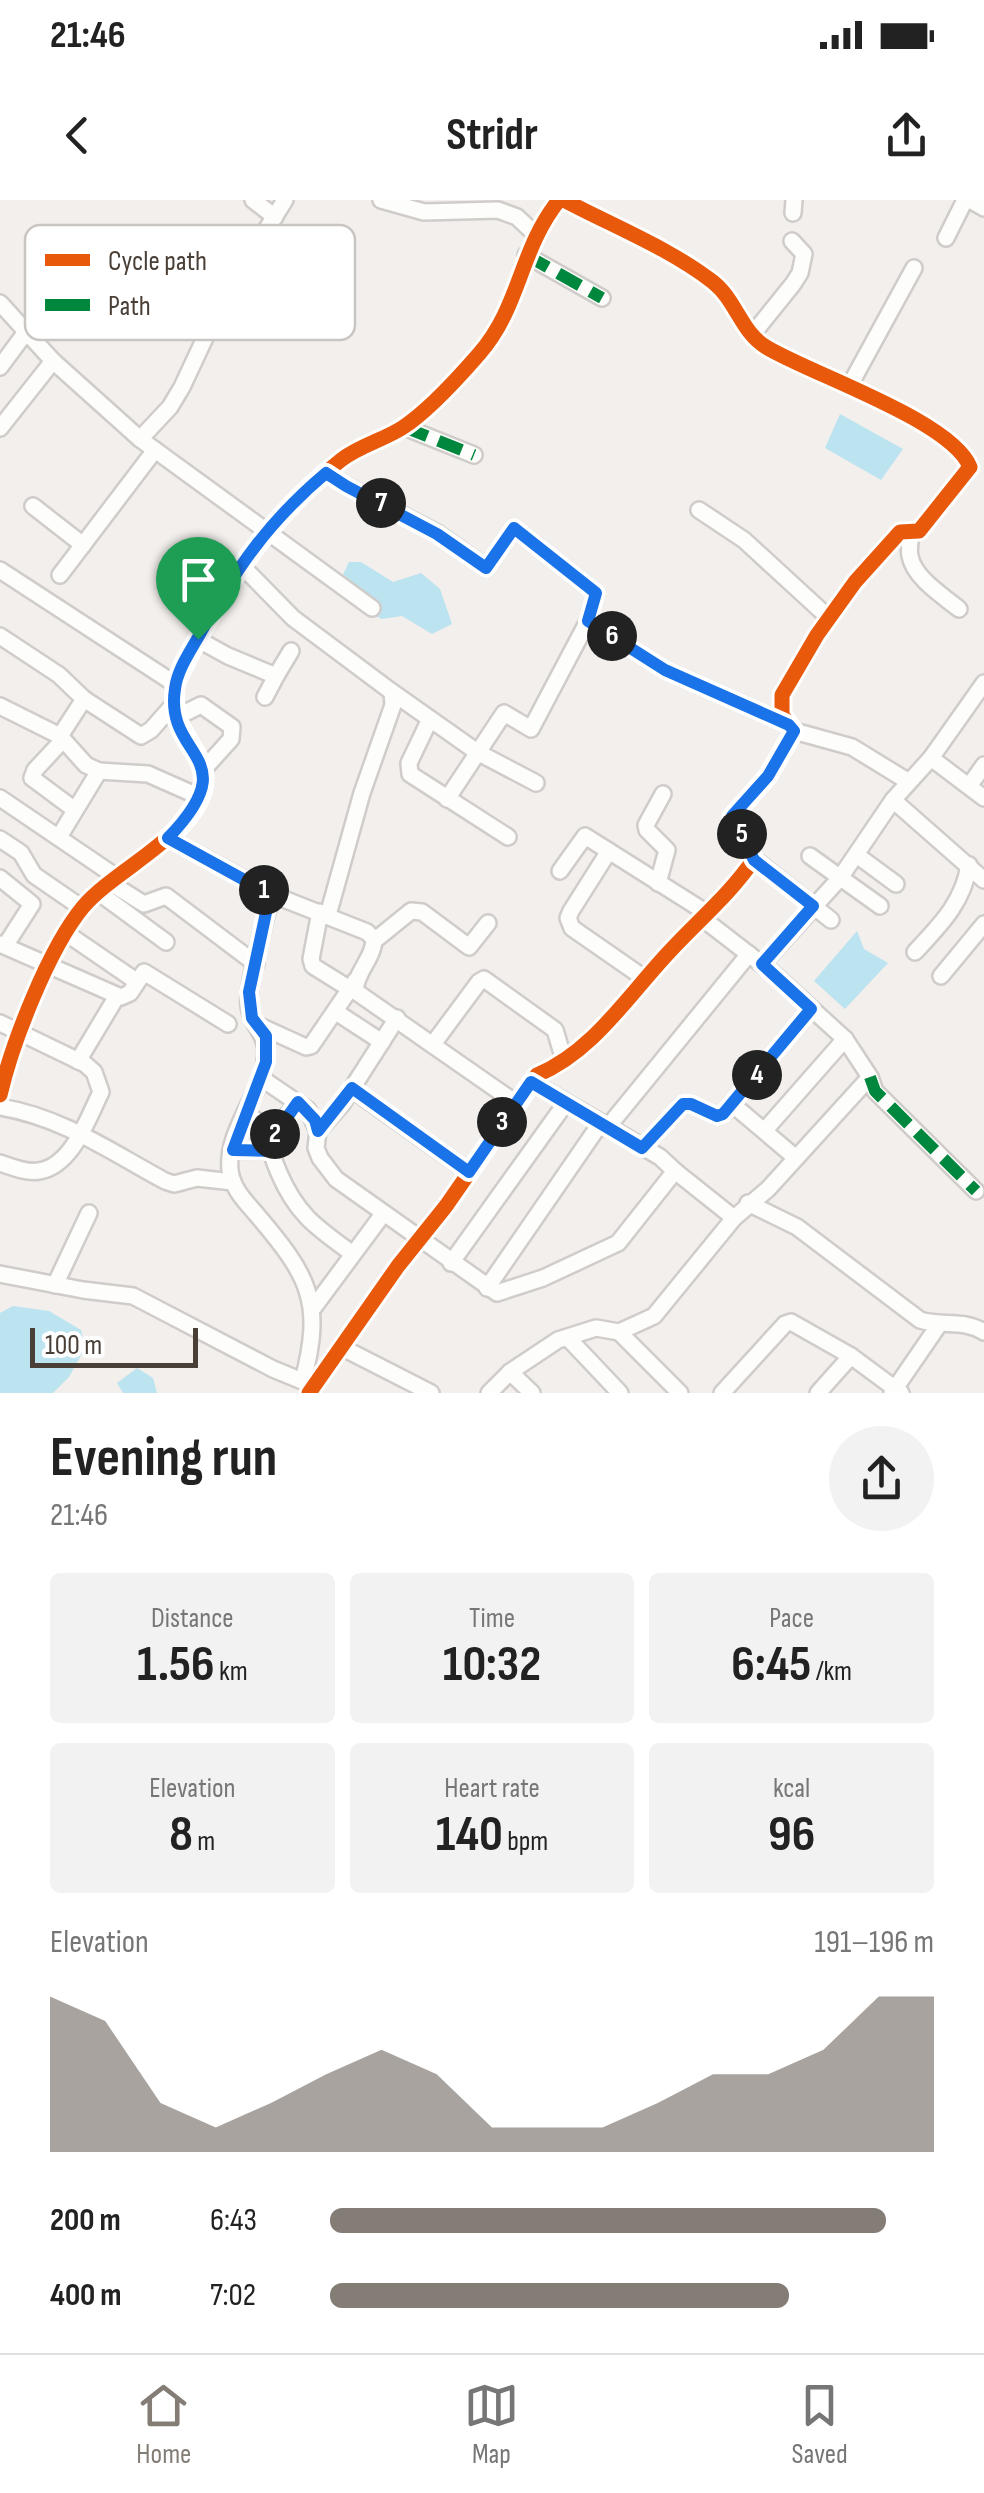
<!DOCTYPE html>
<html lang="en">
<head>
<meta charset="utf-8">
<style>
  body { margin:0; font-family:"Sofia Sans Condensed",sans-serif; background:#f2f2f2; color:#222; height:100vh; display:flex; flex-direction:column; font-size:38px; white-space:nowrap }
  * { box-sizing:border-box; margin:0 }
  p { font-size:32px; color:#767676 }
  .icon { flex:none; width:55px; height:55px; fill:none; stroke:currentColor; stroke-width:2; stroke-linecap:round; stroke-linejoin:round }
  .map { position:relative; height:1193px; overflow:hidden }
  .sheet { display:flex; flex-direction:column; background:#fff; flex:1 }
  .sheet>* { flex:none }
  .scale { position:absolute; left:30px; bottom:25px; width:168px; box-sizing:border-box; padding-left:10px; border:5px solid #493f37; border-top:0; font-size:28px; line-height:35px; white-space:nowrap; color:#493f37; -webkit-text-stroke:8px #fff; paint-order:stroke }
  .pin { position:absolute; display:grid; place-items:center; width:85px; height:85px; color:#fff; margin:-102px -42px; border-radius:50% 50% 50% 0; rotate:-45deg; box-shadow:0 0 10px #0007 }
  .pin .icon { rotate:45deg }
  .km { position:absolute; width:50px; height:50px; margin:-25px; border-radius:50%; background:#222; color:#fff; font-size:28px; line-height:50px; text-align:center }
  .round { display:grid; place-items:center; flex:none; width:105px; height:105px; border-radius:52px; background:#f2f2f2 }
  .headline { display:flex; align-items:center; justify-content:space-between; height:170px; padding:0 50px }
  h1 { font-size:55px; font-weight:700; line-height:75px }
  .metrics { display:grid; grid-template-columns:repeat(3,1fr); gap:15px; height:170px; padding:10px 50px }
  .metrics div { display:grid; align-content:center; border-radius:10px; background:#f2f2f2; text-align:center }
  .metrics b { font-size:50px; font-weight:700 }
  .metrics small { font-size:28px; font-weight:400 }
  .metrics p { font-size:28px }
  .chart { height:280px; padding:20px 50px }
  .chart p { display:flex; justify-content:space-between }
  .chart svg { width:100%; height:180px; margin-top:10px; fill:#847d76; opacity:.7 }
  ul { padding:0 50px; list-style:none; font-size:32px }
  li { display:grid; grid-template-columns:160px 120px 1fr; align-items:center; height:75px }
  li i { height:25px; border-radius:12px; background:#847d76 }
  .status { display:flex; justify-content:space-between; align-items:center; height:70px; padding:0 50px; background:#fff; direction:ltr }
  .status svg { height:28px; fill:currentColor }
  header { display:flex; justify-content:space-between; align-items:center; height:130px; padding:0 50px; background:#fff; font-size:45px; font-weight:700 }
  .tab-bar { display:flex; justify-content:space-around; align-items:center; height:140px; border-top:2px solid #e0e0e0; background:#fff; font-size:28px; color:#767676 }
  .tab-bar a { display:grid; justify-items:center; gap:5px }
  .tab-bar .on { color:#847d76 }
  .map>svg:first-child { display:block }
  .water { fill:#bce4f0 }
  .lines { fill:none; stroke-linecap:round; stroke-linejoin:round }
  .minor-casing { stroke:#d0ccc9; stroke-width:20 }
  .minor { stroke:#fdfdfc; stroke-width:15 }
  .quiet { stroke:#00873e; stroke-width:12; stroke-dasharray:25 12; stroke-linecap:butt }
  .cycleway-casing { stroke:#fff; stroke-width:21 }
  .cycleway { stroke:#e8590c; stroke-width:15 }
  .route-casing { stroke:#fff; stroke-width:20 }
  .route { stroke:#1a73e8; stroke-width:12 }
  .key { fill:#fff; stroke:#c8c5c3; stroke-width:2.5 }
  .key-label { font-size:28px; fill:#493f37 }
</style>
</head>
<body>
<div class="status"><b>21:46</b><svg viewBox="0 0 49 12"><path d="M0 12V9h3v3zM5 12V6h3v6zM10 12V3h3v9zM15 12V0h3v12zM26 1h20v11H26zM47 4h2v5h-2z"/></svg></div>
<header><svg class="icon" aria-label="back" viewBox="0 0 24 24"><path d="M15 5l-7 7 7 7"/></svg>Stridr<svg class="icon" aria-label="share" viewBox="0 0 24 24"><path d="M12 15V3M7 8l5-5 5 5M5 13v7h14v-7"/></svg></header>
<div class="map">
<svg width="984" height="1193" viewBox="0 0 984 1193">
  <rect width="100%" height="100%" fill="#f2efec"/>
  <g class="water">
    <polygon points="840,214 903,249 881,280 825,248"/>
    <polygon points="349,362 361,362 393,382 421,373 440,389 452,424 432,434 402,416 382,419 356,406 337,387"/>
    <polygon points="857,731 864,749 888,763 845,809 814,781"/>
    <polygon points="13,1106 49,1111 81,1130 85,1148 69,1177 53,1193 0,1193 0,1113"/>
    <polygon points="137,1168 153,1178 157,1193 123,1193 117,1183"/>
  </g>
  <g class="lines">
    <defs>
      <g id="minor">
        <polyline points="253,0 275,17"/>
        <polyline points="381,0 424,12 498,10 517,17 535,34"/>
        <polyline points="970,0 984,8"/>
        <polyline points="793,13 794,0"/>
        <polyline points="946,38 965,0"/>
        <polyline points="526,55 602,98"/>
        <polyline points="0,103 53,161 140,239 372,408"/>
        <polyline points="752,135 793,84 800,73 804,54 792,41"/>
        <polyline points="0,167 26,132"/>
        <polyline points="850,185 914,68"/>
        <polyline points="404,227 474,255"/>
        <polyline points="0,228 53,161"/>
        <polyline points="140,239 170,207 182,187 225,95 285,0"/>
        <polyline points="326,273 346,286 437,333 486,368 514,328 596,393 588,421 531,529 504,513 447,599"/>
        <polyline points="33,306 83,345"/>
        <polyline points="699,310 744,340 829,418"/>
        <path d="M911 331C911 339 908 349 910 356 914 378 943 396 959 409"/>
        <polyline points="241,365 293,418 392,492 393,505 362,593 328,715"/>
        <polyline points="0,370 175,484"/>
        <polyline points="60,375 155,250"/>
        <polyline points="588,421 665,470 789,525"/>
        <polyline points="0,436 59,475 84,499 60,536"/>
        <polyline points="197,439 228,456 276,476 265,497"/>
        <polyline points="276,476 291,451"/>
        <polyline points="392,492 477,552 536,583"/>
        <polyline points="84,499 141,536 151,530 173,505"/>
        <polyline points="0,506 60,536 86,565 99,571 148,574 200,597"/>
        <polyline points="177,517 201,505 232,527 231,539 203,570"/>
        <polyline points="430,519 409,563 410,574 508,637"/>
        <polyline points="794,531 852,547 909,582"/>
        <polyline points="62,541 35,570 32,578 75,610"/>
        <polyline points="931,558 984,598"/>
        <polyline points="969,586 984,565"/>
        <polyline points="0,598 115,676"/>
        <polyline points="893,600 984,680"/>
        <polyline points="59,637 99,571"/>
        <path d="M168 638 271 694 367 732 374 739C374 758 356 771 355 791L516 903"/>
        <polyline points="0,639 21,653 34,675 82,708"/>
        <polyline points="609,651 571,711 568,718 572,728 644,778"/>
        <polyline points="810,656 880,706"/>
        <polyline points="858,656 896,684"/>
        <polyline points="754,659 831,720"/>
        <polyline points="560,671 585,636 707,713"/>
        <polyline points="0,678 32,704 5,746"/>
        <polyline points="109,682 144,704 166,696 256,764"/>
        <polyline points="658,683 667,650 647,630 646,625 663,594"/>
        <polyline points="98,692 166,742"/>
        <path d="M271 694C266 720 246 785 249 806 252 830 270 833 265 862 259 898 226 932 230 970 232 989 246 1002 257 1015 308 1075 324 1101 303 1180"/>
        <polyline points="320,712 311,759 313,766 350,789"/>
        <polyline points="66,733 136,781"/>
        <polyline points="374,741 411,711 422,712 469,747 488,723"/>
        <polyline points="0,744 121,797 130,793 144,772 228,824"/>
        <path d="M915 752C940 725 963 703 969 665"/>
        <polyline points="762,764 840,678 893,600 931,558 984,483"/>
        <polyline points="941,776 984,724"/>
        <polyline points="336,812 382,842"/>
        <path d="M0 823 85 864 94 872 101 892C88 918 72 966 39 971 26 973 12 967 0 963"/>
        <polyline points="260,826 306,847 311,846 356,780"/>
        <polyline points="433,844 479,782 484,779 555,830 564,860"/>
        <polyline points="78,861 117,796"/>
        <polyline points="870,877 875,891 976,991"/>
        <polyline points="261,878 308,910 318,931 316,948 320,958 336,979 497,1093 543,1078 618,1043 675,971 660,957 531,882"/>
        <polyline points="352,889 469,972"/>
        <path d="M0 895C12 843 49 748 83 707 115 669 196 635 204 584 207 563 190 546 182 529 174 514 174 500 175 484 218 395 263 322 341 260 359 246 383 240 402 228 427 212 459 177 479 154 521 106 519 50 559 0"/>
        <path d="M298 902C289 914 275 928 272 942 270 953 275 963 279 973 297 1015 317 1028 353 1054"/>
        <polyline points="732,904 796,958"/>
        <path d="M0 907C62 917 111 952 165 981L174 984 197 978 233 982"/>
        <polyline points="246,914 276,933"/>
        <polyline points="607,928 749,754"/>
        <polyline points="765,930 845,839"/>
        <polyline points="318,931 342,904 397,818"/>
        <polyline points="642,948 683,904 691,904 717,916 723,914 811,809"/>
        <polyline points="233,950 271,951"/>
        <polyline points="675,971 734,1018"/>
        <path d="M748 1003 797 1027 920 1120C943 1127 964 1119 984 1132"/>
        <polyline points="451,1063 565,904"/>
        <polyline points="0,1074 83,1090 133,1096 273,1169 307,1183"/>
        <polyline points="55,1085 89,1013"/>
        <polyline points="487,1088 600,924"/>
        <polyline points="314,1107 383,1014"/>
        <polyline points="619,1132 680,1193"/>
        <polyline points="568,1138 620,1193"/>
        <polyline points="341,1147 431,1193"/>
        <polyline points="510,1172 532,1193"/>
        <path d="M309 1193 398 1066 446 1006 537 875C594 851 629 794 671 750 699 720 731 693 754 659L732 617 768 576 794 531 782 515V495L817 435 855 382 900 332 919 331 970 267C951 220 810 174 766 147 741 132 736 100 713 82 669 48 613 26 564 0"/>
        <polyline points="489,1193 510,1172 558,1140 596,1128 619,1132 654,1116 734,1018 768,989 870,877 845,839 768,769 702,718"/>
        <polyline points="722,1193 785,1124 791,1122 851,1156 901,1193"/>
        <polyline points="818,1193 851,1156"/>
        <polyline points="892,1193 938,1126"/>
      </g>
    </defs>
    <use href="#minor" class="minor-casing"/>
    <use href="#minor" class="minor"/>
    <g class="quiet">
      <polyline points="526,55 602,98"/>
      <polyline points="404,227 474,255"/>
      <polyline points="870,877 875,891 976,991"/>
    </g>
    <defs>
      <g id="cycleway">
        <path d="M0 895C12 843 49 748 83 707 115 669 196 635 204 584 207 563 190 546 182 529 174 514 174 500 175 484 218 395 263 322 341 260 359 246 383 240 402 228 427 212 459 177 479 154 521 106 519 50 559 0"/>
        <path d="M309 1193 398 1066 446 1006 537 875C594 851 629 794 671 750 699 720 731 693 754 659L732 617 768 576 794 531 782 515V495L817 435 855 382 900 332 919 331 970 267C951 220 810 174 766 147 741 132 736 100 713 82 669 48 613 26 564 0"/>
      </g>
    </defs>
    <use href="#cycleway" class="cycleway-casing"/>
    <use href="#cycleway" class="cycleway"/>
  </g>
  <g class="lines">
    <defs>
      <path id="route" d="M326 273 346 286 437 334 486 368 514 328 596 393 588 421 665 470 789 525 794 531 768 576 732 616 754 660 813 706 762 764 811 809 723 914 717 916 691 904H683L642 948 531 882 469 972 352 888 318 931 315 920 298 902 276 933 272 951 233 950 266 862V836L252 818 249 792 270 694 168 638C248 555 164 559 175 489 177 470 191 450 200 434 237 367 268 322 326 273Z"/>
    </defs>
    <use href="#route" class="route-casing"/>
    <use href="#route" class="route"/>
  </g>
  <rect x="25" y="25" width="330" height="115" rx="15" class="key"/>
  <rect x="45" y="54" width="45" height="12" fill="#e8590c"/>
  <rect x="45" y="99" width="45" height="12" fill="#00873e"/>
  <g class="key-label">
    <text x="108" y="70">Cycle path</text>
    <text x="108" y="115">Path</text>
  </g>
</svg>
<div class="scale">100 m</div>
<div class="pin" style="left:198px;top:439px;background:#1e9e55"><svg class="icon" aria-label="arrive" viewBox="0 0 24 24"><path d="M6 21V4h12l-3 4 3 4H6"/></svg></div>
<b class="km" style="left:264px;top:690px">1</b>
<b class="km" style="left:275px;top:934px">2</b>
<b class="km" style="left:502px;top:922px">3</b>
<b class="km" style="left:757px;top:875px">4</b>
<b class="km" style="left:742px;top:634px">5</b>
<b class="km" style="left:612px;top:436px">6</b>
<b class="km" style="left:381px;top:303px">7</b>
</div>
<section class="sheet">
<div class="headline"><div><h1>Evening run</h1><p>21:46</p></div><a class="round"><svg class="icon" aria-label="share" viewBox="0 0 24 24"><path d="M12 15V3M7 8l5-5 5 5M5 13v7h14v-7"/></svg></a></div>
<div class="metrics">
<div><p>Distance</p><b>1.56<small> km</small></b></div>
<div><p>Time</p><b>10:32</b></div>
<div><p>Pace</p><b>6:45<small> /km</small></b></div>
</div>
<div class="metrics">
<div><p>Elevation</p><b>8<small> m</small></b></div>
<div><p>Heart rate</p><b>140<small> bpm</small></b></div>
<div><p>kcal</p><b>96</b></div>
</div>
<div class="chart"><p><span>Elevation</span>191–196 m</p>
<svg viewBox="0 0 160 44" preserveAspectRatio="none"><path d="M0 44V6L10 12L20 32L30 38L40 32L50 25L60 19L70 25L80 38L90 38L100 38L110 32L120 25L130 25L140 19L150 6L160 6V44z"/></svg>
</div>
<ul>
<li><b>200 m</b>6:43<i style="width:92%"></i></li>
<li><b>400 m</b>7:02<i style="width:76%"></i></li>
</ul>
</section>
<nav class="tab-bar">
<a class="on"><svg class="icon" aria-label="home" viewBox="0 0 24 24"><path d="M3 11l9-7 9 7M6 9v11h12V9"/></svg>Home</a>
<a><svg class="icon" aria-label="map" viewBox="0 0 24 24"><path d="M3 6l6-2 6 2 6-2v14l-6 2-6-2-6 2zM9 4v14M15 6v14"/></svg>Map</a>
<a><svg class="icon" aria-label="saved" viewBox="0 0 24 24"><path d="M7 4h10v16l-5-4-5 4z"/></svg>Saved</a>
</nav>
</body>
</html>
